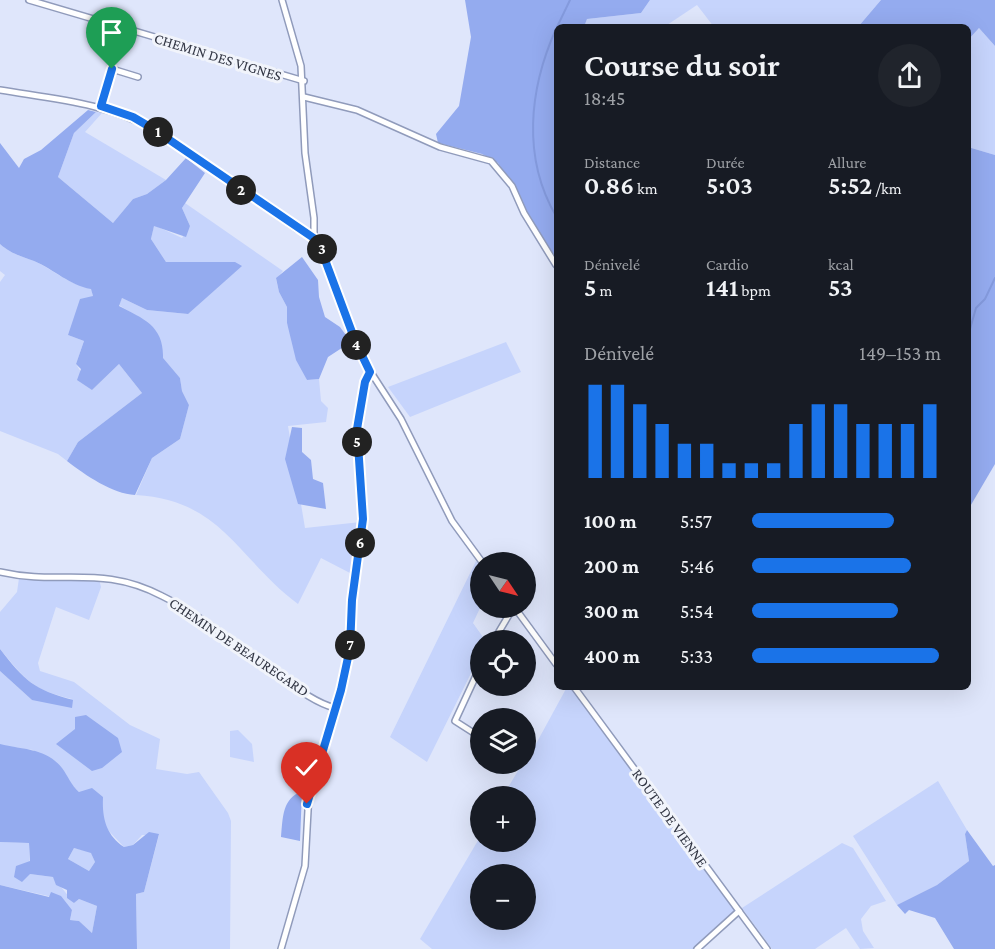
<!DOCTYPE html>
<html lang="fr">
<head>
<meta charset="utf-8">
<style>
  body { margin:0; font-family:"Crimson Pro",serif; background:#20242c; color:#f1f3f6; height:100vh; display:flex; flex-direction:column; font-size:22px; white-space:nowrap }
  * { box-sizing:border-box; margin:0 }
  p { font-size:20px; color:#9ea1a6 }
  .icon { flex:none; width:33px; height:33px; fill:none; stroke:currentColor; stroke-width:2; stroke-linecap:round; stroke-linejoin:round }
  .map { position:relative; flex:1; overflow:hidden }
  .details { position:absolute; left:554px; top:24px; width:417px; height:666px; display:flex; flex-direction:column; background:#171b24; border-radius:9px; box-shadow:0 6px 24px #0002 }
  .details>* { flex:none }
  .needle { width:39px; rotate:125deg }
  .fabs { position:absolute; left:470px; top:552px; display:grid; gap:12px }
  .fabs a { display:grid; place-items:center; width:66px; height:66px; border-radius:50%; background:#171b24; box-shadow:0 6px 24px #0002; font-size:30px }
  .pin { position:absolute; display:grid; place-items:center; width:51px; height:51px; color:#fff; margin:-62px -26px; border-radius:50% 50% 50% 0; rotate:-45deg; box-shadow:0 0 6px #0007 }
  .pin .icon { rotate:45deg }
  .km { position:absolute; width:30px; height:30px; margin:-15px; border-radius:50%; background:#222; color:#fff; font-size:16px; line-height:30px; text-align:center }
  .round { display:grid; place-items:center; flex:none; width:63px; height:63px; border-radius:32px; background:#20242c }
  .overview { display:flex; align-items:center; justify-content:space-between; height:102px; padding:0 30px }
  h1 { font-size:33px; font-weight:600; line-height:45px }
  .stats { display:grid; grid-template-columns:repeat(3,1fr); gap:9px; height:102px; padding:6px 30px }
  .stats div { display:grid; align-content:center }
  .stats b { font-size:26px; font-weight:600 }
  .stats small { font-size:16px; font-weight:400 }
  .stats p { font-size:16px }
  .chart { height:168px; padding:12px 30px }
  .chart p { display:flex; justify-content:space-between }
  .chart svg { width:100%; height:108px; margin-top:6px; stroke:#1a73e8; stroke-width:6 }
  ul { padding:0 30px; list-style:none; font-size:20px }
  li { display:grid; grid-template-columns:96px 72px 1fr; align-items:center; height:45px }
  li i { height:15px; border-radius:8px; background:#1a73e8 }
  .map>svg:first-child { display:block }
  .green { fill:#c6d4fc; fill-rule:evenodd }
  .forest { fill:#94abef; fill-rule:evenodd }
  .lines { fill:none; stroke-linecap:round; stroke-linejoin:round }
  .stream { stroke:#849add; stroke-width:2 }
  .minor-casing { stroke:#909bbb; stroke-width:8 }
  .minor { stroke:#fff; stroke-width:5 }
  .route-casing { stroke:#fff; stroke-width:12 }
  .route { stroke:#1a73e8; stroke-width:8 }
  .labels { text-anchor:middle; stroke-width:6; stroke-linejoin:round; paint-order:stroke }
  .street-label { font-size:15px; fill:#323644; stroke:#f1f4fb }
</style>
</head>
<body>
<div class="map">
<svg width="995" height="949" viewBox="0 0 995 949">
  <rect width="100%" height="100%" fill="#dfe6fb"/>
  <g class="green">
    <polygon points="650,0 881,0 858,27 714,27 697,5 664,27 584,27 587,19 641,13"/>
    <polygon points="979,28 995,46 995,155 968,147 968,40"/>
    <polygon points="96,112 102,113 85,132 166,180 147,194 133,199 113,223 58,177 74,133"/>
    <path d="M185 203 283 271 276 279 279 292 287 307V323L307 380 319 379 321 401 328 408 326 422 288 426 305 528 361 522 350 573 321 558 298 604C237 558 222 500 136 495L152 458 180 439 189 405 182 391 180 378 162 358C164 326 143 321 119 305L122 298 147 310 188 314 184 263 166 262 151 239 154 225 182 238 190 226 182 208Z"/>
    <path d="M0 244C11 254 21 256 34 261 54 270 69 285 91 288L93 296 68 335 84 341 76 364 92 390 119 364 142 393 78 442 67 461 58 454 0 431V282L5 275 0 271Z"/>
    <polygon points="506,342 521,372 410,417 388,387"/>
    <polygon points="476,561 480,566 480,608 473,623 485,640 480,640 480,655 427,762 390,737"/>
    <path d="M19 578 41 580 99 579 101 587 89 620 56 607 38 663 40 671 74 682 130 725 160 739 156 769 187 774 199 772 228 813 231 821 230 949H137L136 894 144 892 159 835H142L133 845 124 847 107 829 102 814 69 782 63 770 33 750 0 745V671L32 700 72 699C31 689 27 681 0 649V612L17 592Z"/>
    <path d="M567 687H571L735 910 732 916 693 949H432L420 939 480 837V842H525V796H503L522 764H525ZM480 874H525V920H480Z"/>
    <polygon points="238,730 252,744 254,762 230,757 230,731"/>
    <polygon points="938,781 967,830 965,834 969,861 937,885 897,905 853,836"/>
    <polygon points="0,842 29,843 30,874 53,877 74,903 79,899 97,906 92,933 79,921 70,920 72,910 61,899 0,885"/>
    <polygon points="842,843 853,848 886,901 871,906 861,919 863,931 874,948 860,949 846,928 815,949 772,949 742,908"/>
    <polygon points="74,848 91,852 95,862 89,871 68,859"/>
  </g>
  <g class="forest">
    <polygon points="465,0 650,0 641,13 587,19 584,27 556,27 556,256 554,258 498,163 482,154 438,143 436,134 459,106 471,37"/>
    <polygon points="881,0 995,0 995,46 979,28 968,40 968,27 858,27"/>
    <path d="M88 110 96 112 74 133 58 177 113 223 133 199 147 194 166 180 186 158 205 173 182 208 190 226 186 237 154 226 151 239 166 262H235L242 266 188 314 147 310 122 298 119 306C144 319 164 326 163 358L180 378 182 391 189 405 180 439 152 458 135 495C113 494 85 475 67 461L78 442 142 393 119 364 92 390 77 380 81 369 76 364 84 341 68 335 80 299 93 296 91 289C69 285 55 270 34 261 21 256 11 254 0 244V143L19 168 24 159 41 150Z"/>
    <polygon points="968,147 995,155 995,464 968,510"/>
    <polygon points="302,257 318,280 319,297 325,317 340,327 351,342 328,357 319,379 307,380 296,360 287,323 287,307 279,292 276,278"/>
    <polygon points="292,427 302,428 302,452 311,460 313,479 323,483 326,509 298,504 285,459"/>
    <path d="M0 649C25 681 33 689 73 700L72 708 32 700 0 671Z"/>
    <polygon points="86,715 118,738 122,752 102,768 92,771 56,744 75,729 75,717"/>
    <path d="M0 744C24 750 46 748 62 768 68 776 71 785 79 792L92 788 103 797C102 818 106 835 124 847L133 845 149 832 159 834 144 892 136 894 137 949H0V885L49 897 51 892 61 896 72 910 70 920 79 921 92 933 97 906 79 899 74 903 67 898V890L56 885 53 877 30 874 22 882 14 877 16 866 30 861 29 843 0 842ZM74 848 91 853 95 862 89 871 68 859Z"/>
    <path d="M302 791 300 841 281 837C283 817 282 799 302 791Z"/>
    <polygon points="967,830 993,866 995,865 995,949 954,949 935,918 909,910 905,914 897,905 937,885 969,861 965,834"/>
  </g>
  <g class="lines">
    <g class="stream">
      <polyline points="557,27 570,0"/>
      <path d="M556 29C529 89 522 158 556 216"/>
      <polyline points="555,259 556,249"/>
      <polyline points="968,336 976,308 985,299 995,278"/>
    </g>
    <defs>
      <g id="minor">
        <polyline points="29,0 304,81"/>
        <polyline points="282,0 301,66 305,153 314,218 314,235 321,246 361,357 401,419 452,521 482,562"/>
        <path d="M0 90C54 99 107 103 155 130L297 229 314 235"/>
        <polyline points="304,97 357,110 440,147 491,161 512,186 524,213 556,265"/>
        <polyline points="101,107 112,69 138,77"/>
        <path d="M0 572C60 586 101 564 162 596 203 616 238 647 276 673 294 686 313 702 335 708"/>
        <polyline points="515,608 556,664"/>
        <polyline points="494,640 513,608"/>
        <polyline points="480,667 455,721 480,737"/>
        <polyline points="574,687 767,949"/>
        <polyline points="281,949 305,866 309,792 341,690 350,648 352,600 363,519 357,429 365,382 370,372"/>
        <polyline points="697,949 739,911"/>
      </g>
    </defs>
    <use href="#minor" class="minor-casing"/>
    <use href="#minor" class="minor"/>
  </g>
  <g class="lines">
    <defs>
      <polyline id="route" points="112,69 101,106 133,117 155,130 318,241 356,343 370,372 365,382 357,429 363,519 352,600 350,648 341,690 307,804"/>
    </defs>
    <use href="#route" class="route-casing"/>
    <use href="#route" class="route"/>
  </g>
  <g class="labels">
    <g class="street-label">
      <text transform="translate(218 57) rotate(17)" y="5">CHEMIN DES VIGNES</text>
      <text transform="translate(239 647) rotate(34)" y="5">CHEMIN DE BEAUREGARD</text>
      <text transform="translate(670 818) rotate(54)" y="5">ROUTE DE VIENNE</text>
    </g>
  </g>
</svg>
<div class="fabs">
<a><svg class="needle" viewBox="-14 -14 28 28"><path d="M0-13l5 13h-10z" fill="#e53935"/><path d="M0 13l5-13h-10z" fill="#9ea1a6"/></svg></a>
<a><svg class="icon" aria-label="locate" viewBox="0 0 24 24"><circle cx="12" cy="12" r="6"/><path d="M12 2v4M12 18v4M2 12h4M18 12h4"/></svg></a>
<a><svg class="icon" aria-label="layers" viewBox="0 0 24 24"><path d="M12 4l9 5-9 5-9-5zM3 14l9 5 9-5"/></svg></a>
<a>+</a>
<a>−</a>
</div>
<div class="pin" style="left:112px;top:69px;background:#1e9e55"><svg class="icon" aria-label="arrive" viewBox="0 0 24 24"><path d="M6 21V4h12l-3 4 3 4H6"/></svg></div>
<div class="pin" style="left:307px;top:804px;background:#d93025"><svg class="icon" aria-label="check" viewBox="0 0 24 24"><path d="M5 12l5 5 9-10"/></svg></div>
<b class="km" style="left:158px;top:132px">1</b>
<b class="km" style="left:241px;top:190px">2</b>
<b class="km" style="left:322px;top:249px">3</b>
<b class="km" style="left:356px;top:345px">4</b>
<b class="km" style="left:357px;top:442px">5</b>
<b class="km" style="left:360px;top:543px">6</b>
<b class="km" style="left:350px;top:645px">7</b>
<section class="details">
<div class="overview"><div><h1>Course du soir</h1><p>18:45</p></div><a class="round"><svg class="icon" aria-label="share" viewBox="0 0 24 24"><path d="M12 15V3M7 8l5-5 5 5M5 13v7h14v-7"/></svg></a></div>
<div class="stats">
<div><p>Distance</p><b>0.86<small> km</small></b></div>
<div><p>Durée</p><b>5:03</b></div>
<div><p>Allure</p><b>5:52<small> /km</small></b></div>
</div>
<div class="stats">
<div><p>Dénivelé</p><b>5<small> m</small></b></div>
<div><p>Cardio</p><b>141<small> bpm</small></b></div>
<div><p>kcal</p><b>53</b></div>
</div>
<div class="chart"><p><span>Dénivelé</span>149–153 m</p>
<svg viewBox="0 0 160 44" preserveAspectRatio="none"><path d="M5 44V6M15 44V6M25 44V14M35 44V22M45 44V30M55 44V30M65 44V38M75 44V38M85 44V38M95 44V22M105 44V14M115 44V14M125 44V22M135 44V22M145 44V22M155 44V14"/></svg>
</div>
<ul>
<li><b>100 m</b>5:57<i style="width:75%"></i></li>
<li><b>200 m</b>5:46<i style="width:84%"></i></li>
<li><b>300 m</b>5:54<i style="width:77%"></i></li>
<li><b>400 m</b>5:33<i style="width:99%"></i></li>
</ul>
</section>
</div>
</body>
</html>
